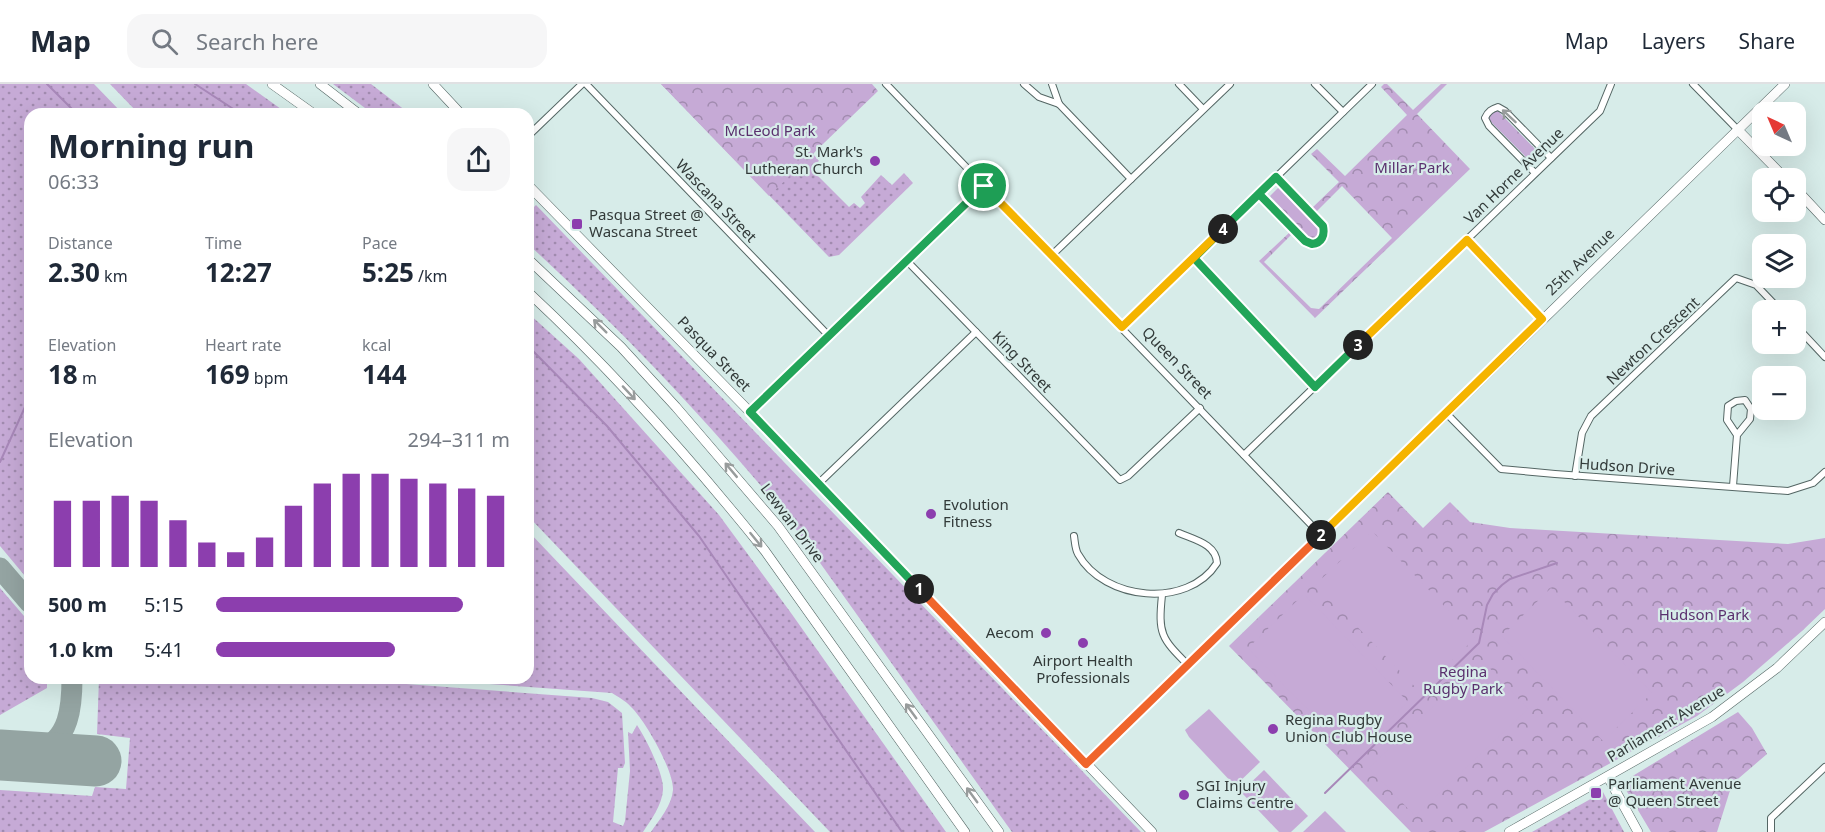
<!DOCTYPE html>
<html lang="en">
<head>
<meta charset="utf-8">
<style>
  body { margin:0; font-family:"Noto Sans",sans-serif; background:#f6f6f7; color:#1f2937; height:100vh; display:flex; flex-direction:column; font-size:22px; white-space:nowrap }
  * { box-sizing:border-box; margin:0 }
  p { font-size:20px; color:#747a83 }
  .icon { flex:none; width:33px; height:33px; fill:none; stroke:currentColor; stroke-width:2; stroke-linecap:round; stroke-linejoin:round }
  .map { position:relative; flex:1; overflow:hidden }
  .drawer { position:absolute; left:24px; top:24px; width:510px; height:576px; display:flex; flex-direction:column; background:#fff; border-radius:18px; box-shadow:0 6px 24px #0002 }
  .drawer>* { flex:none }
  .needle { width:39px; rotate:316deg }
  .buttons { position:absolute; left:1752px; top:18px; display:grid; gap:12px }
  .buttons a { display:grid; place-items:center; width:54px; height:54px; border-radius:12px; background:#fff; box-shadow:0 6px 24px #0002; font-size:30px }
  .pin { position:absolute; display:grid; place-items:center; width:51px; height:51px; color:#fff; margin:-26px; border:3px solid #fff; border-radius:50%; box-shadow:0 2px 6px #0007 }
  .km { position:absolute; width:30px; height:30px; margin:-15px; border-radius:50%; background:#222; color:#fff; font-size:16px; line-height:30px; text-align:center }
  .round { display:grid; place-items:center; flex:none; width:63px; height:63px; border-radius:18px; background:#f6f6f7 }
  .headline { display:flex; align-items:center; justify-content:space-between; height:102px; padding:0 24px }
  h1 { font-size:33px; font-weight:700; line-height:45px }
  .figures { display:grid; grid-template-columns:repeat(3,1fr); gap:9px; height:102px; padding:6px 24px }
  .figures div { display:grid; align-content:center }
  .figures b { font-size:26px; font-weight:700 }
  .figures small { font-size:16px; font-weight:400 }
  .figures p { font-size:16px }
  .chart { height:168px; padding:12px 24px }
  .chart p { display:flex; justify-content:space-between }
  .chart svg { width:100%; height:108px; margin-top:6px; stroke:#8c3eae; stroke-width:6 }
  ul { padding:0 24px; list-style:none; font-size:20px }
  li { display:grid; grid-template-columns:96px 72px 1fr; align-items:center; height:45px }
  li i { height:15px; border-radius:8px; background:#8c3eae }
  header { display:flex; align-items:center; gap:36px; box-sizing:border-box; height:84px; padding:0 30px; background:#fff; border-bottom:2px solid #e0e1e3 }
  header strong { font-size:28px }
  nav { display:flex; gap:33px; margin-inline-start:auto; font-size:21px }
  .search { width:420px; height:54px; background:#f6f6f7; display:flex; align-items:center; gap:15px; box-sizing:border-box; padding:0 21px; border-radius:18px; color:#747a83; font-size:22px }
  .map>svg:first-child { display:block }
  .grass { fill:url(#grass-dots) }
  .park { fill:url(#park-crowns) }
  .pitch { fill:#c6aad6 }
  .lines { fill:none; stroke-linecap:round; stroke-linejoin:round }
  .stream { stroke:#a888b9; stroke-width:2 }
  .taxiway { stroke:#94a4a2; stroke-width:21 }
  .runway { stroke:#94a4a2; stroke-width:51 }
  .street-casing { stroke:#546664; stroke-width:8 }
  .secondary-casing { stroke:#546664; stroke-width:10 }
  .street { stroke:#fff; stroke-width:6 }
  .secondary { stroke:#fff; stroke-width:9 }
  .oneway { stroke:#989c9c }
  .split-1-casing { stroke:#fff; stroke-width:12 }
  .split-2-casing { stroke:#fff; stroke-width:12 }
  .split-3-casing { stroke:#fff; stroke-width:12 }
  .split-4-casing { stroke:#fff; stroke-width:12 }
  .split-5-casing { stroke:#fff; stroke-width:12 }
  .split-1 { stroke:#22a559; stroke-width:8 }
  .split-2 { stroke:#f0652b; stroke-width:8 }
  .split-3 { stroke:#f5b400; stroke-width:8 }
  .split-4 { stroke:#22a559; stroke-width:8 }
  .split-5 { stroke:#f5b400; stroke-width:8 }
  .poi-dot { fill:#8c3eae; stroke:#d7ece9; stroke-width:2 }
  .labels { text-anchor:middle; stroke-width:4.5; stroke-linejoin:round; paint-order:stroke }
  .park-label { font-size:15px; fill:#5a306e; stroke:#d7ece9 }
  .poi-label { font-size:15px; fill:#323a39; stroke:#d7ece9; text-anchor:start }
  .street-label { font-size:15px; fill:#323a39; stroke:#d7ece9 }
</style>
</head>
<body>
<header>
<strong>Map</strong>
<div class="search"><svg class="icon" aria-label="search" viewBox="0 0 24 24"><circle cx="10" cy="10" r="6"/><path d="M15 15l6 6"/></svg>Search here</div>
<nav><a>Map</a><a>Layers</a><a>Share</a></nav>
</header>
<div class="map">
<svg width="1825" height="748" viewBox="0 0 1825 748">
  <defs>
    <pattern id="grass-dots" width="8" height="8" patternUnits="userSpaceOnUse" patternTransform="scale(1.5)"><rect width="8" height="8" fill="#c6aad6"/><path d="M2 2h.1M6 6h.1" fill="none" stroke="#a18baf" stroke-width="1.8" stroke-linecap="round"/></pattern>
    <pattern id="park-crowns" width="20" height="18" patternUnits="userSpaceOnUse" patternTransform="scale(1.5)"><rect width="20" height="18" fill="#c6aad6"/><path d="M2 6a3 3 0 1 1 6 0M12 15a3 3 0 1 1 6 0" fill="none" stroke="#a18baf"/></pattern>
  </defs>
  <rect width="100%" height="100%" fill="#d7ece9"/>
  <g class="grass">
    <polygon points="0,0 94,0 123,30 30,30 30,498 0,462"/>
    <polygon points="110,0 246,0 288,30 139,30"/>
    <polygon points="333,0 371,0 410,30 373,30"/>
    <polygon points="661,0 872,0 813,70 819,77 811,85 849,123 854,119 860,124 865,119 861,113 881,91 892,101 904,89 913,99 839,171 829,173"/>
    <path d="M536 121 1141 748H1012L788 434C708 337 621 245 528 160V129Z"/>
    <polygon points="528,229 579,275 719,431 791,529 946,748 830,748 528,432"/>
    <path d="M528 447 815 748H651C659 736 672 721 673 706 674 687 645 636 631 623 626 617 618 613 612 609L406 594H528Z"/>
    <polygon points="0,504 30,539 30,594 47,594 47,604 0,631"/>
    <path d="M99 594H326L592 614 608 618 622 629 625 679 623 684H618L613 738 623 742 625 737 630 687 628 648 632 650 637 641C646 655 664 690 663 706 662 721 651 736 643 748H0V706L92 712 95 703 126 705 130 654 97 650Z"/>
    <polygon points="1603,708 1624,748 1532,748"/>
  </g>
  <g class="park">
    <polygon points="661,0 872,0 878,7 769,112"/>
    <polygon points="1384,0 1387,0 1413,26 1441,0 1447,0 1417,30 1470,85 1315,234 1259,177 1290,148 1292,150 1264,178 1311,224 1319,225 1392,154 1342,102 1316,128 1312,124 1339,98 1311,70 1317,65 1345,92 1407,31 1381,3"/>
    <polygon points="1495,27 1498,27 1539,69 1539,74 1537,76 1529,76 1489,36 1489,30"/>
    <polygon points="1279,103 1320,146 1318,153 1312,155 1310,154 1270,112"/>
    <polygon points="1388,408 1423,444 1450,418 1470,438 1510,444 1788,460 1825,454 1825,525 1802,547 1743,598 1697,632 1484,748 1411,748 1229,562"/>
    <polygon points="1738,628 1752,644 1767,670 1732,700 1717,748 1651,748 1626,706 1631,693"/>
  </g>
  <g class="pitch">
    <polygon points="1372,447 1475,554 1420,608 1316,500"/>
    <polygon points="1551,504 1652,609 1603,657 1502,552"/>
    <polygon points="1304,510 1408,618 1352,671 1248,564"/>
    <polygon points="1482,576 1528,625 1415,732 1369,684"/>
    <polygon points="1209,625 1260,678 1235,702 1189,653 1185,646"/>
    <polygon points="1264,686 1308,732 1291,748 1279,748 1241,708"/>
    <polygon points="1325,727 1346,748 1303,748"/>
  </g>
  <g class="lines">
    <g class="stream">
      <polyline points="47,0 77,30"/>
      <polyline points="195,0 241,30"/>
      <polyline points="528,262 607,342 699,452 902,748"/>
      <polyline points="0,378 30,312"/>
      <polyline points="1325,709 1479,559 1487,521 1493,510 1502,501 1510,495 1557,479"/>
    </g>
    <g class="taxiway">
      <polyline points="0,484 30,519"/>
      <path d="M0 669C12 668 26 669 38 666 70 657 72 621 72 594"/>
    </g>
    <polyline class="runway" points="0,671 96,677"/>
    <defs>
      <g id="street">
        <polyline points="586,0 828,251"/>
        <polyline points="886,0 1321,451"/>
        <polyline points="1024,0 1039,13 1059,20"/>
        <polyline points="1052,0 1059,20 1131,95"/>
        <polyline points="1179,0 1203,25"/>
        <polyline points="1315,0 1343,28"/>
        <polyline points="1693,0 1738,46"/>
        <polyline points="528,52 582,0"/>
        <path d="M1535 89 1489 42 1485 34C1488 27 1492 25 1498 23L1505 27 1551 74"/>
        <path d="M1259 110 1305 157 1312 160C1322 159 1325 151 1323 142L1276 93"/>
        <polyline points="1466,156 1542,235"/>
        <polyline points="1052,171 1230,0"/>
        <polyline points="1194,174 1315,303"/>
        <polyline points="906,176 1120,396 1128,392 1200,324"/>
        <polyline points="1796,242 1825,273"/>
        <polyline points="1122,243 1372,0"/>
        <polyline points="750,328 984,102"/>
        <polyline points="1446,329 1501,385 1555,390 1788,407 1813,399 1825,388"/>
        <polyline points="1244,371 1600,27 1611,0"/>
        <polyline points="1575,392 1582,349 1591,332 1736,194 1756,201 1780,226"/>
        <polyline points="818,400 976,248"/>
        <polyline points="1733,402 1737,351 1750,335 1751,325 1745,316 1736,317 1728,322 1727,336 1737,351"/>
        <path d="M1074 452C1075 458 1075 465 1078 470 1104 517 1188 525 1217 479 1216 460 1195 456 1179 449"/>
        <path d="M1162 511C1158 550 1161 554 1188 581"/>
        <polyline points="1771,748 1771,734 1825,683"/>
      </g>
      <g id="secondary">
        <polyline points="272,0 314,30"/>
        <polyline points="320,0 359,30"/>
        <polyline points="433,0 461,30"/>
        <polyline points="1738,46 1785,94"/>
        <polyline points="528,101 750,328 1152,748"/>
        <polyline points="1796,105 1825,136"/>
        <polyline points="528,175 621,263 676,323 778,442 999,748"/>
        <path d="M528 208C614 288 692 376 765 467L965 748"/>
        <polyline points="1086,680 1785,0"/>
        <polyline points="1608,693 1638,748"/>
        <polyline points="1509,748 1712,633 1777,584 1825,538"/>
      </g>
    </defs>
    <use href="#street" class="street-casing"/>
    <use href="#secondary" class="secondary-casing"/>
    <use href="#street" class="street"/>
    <use href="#secondary" class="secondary"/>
  </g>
  <defs><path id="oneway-shaft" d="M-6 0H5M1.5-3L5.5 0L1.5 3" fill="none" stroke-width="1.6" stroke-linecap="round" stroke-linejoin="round" transform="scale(1.5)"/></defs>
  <g class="oneway">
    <use href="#oneway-shaft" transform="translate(1509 32) rotate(-137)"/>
    <use href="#oneway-shaft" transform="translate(600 242) rotate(-135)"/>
    <use href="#oneway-shaft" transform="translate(629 309) rotate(47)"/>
    <use href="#oneway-shaft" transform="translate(731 386) rotate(-130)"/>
    <use href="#oneway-shaft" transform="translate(756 456) rotate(51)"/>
    <use href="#oneway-shaft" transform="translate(911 627) rotate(-126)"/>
    <use href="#oneway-shaft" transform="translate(972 711) rotate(-126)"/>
  </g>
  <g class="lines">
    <defs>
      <polyline id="split-1" points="919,505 750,328 984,102"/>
      <polyline id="split-2" points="919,505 1086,680 1321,451"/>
      <polyline id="split-3" points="1321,451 1542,235 1467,156 1358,261"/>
      <path id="split-4" d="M1223 145 1259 110 1305 157 1312 160C1322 159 1325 151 1323 142L1276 93C1248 120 1221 147 1194 174L1315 303 1358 261"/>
      <polyline id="split-5" points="984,102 1122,243 1223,145"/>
    </defs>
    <use href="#split-1" class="split-1-casing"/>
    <use href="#split-2" class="split-2-casing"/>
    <use href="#split-3" class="split-3-casing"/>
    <use href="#split-4" class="split-4-casing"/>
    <use href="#split-5" class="split-5-casing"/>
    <use href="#split-1" class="split-1"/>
    <use href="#split-2" class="split-2"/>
    <use href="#split-3" class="split-3"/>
    <use href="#split-4" class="split-4"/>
    <use href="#split-5" class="split-5"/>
  </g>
  <g class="poi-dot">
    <circle cx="875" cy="77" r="6"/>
    <rect x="571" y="134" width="12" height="12" rx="3"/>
    <circle cx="931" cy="430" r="6"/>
    <circle cx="1046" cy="549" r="6"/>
    <circle cx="1083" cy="559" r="6"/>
    <circle cx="1273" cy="645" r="6"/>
    <rect x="1590" y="703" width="12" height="12" rx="3"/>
    <circle cx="1184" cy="711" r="6"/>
  </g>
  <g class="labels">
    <g class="park-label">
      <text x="770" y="52">McLeod Park</text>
      <text x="1412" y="89">Millar Park</text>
      <text x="1704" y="536">Hudson Park</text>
      <text x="1463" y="593">Regina<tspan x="1463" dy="17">Rugby Park</tspan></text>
    </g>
    <g class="poi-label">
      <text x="863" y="73" text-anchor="end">St. Mark's<tspan x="863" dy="17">Lutheran Church</tspan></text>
      <text x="589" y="136">Pasqua Street @<tspan x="589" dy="17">Wascana Street</tspan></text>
      <text x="943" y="426">Evolution<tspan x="943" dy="17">Fitness</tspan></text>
      <text x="1034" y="554" text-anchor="end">Aecom</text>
      <text x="1083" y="582" text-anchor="middle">Airport Health<tspan x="1083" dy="17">Professionals</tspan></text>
      <text x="1285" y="641">Regina Rugby<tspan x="1285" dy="17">Union Club House</tspan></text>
      <text x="1608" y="705">Parliament Avenue<tspan x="1608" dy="17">@ Queen Street</tspan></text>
      <text x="1196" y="707">SGI Injury<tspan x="1196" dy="17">Claims Centre</tspan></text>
    </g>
    <g class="street-label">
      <text transform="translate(1514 92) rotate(-44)" y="5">Van Horne Avenue</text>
      <text transform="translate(716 117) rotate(46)" y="5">Wascana Street</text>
      <text transform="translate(1580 178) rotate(-44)" y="5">25th Avenue</text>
      <text transform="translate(1653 257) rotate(-43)" y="5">Newton Crescent</text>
      <text transform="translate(714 270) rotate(46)" y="5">Pasqua Street</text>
      <text transform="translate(1022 278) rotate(46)" y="5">King Street</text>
      <text transform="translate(1177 279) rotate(46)" y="5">Queen Street</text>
      <text transform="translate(1627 383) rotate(4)" y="5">Hudson Drive</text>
      <text transform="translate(792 439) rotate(53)" y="5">Lewvan Drive</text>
      <text transform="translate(1666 640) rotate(-31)" y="5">Parliament Avenue</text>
    </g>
  </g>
</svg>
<div class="buttons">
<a><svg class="needle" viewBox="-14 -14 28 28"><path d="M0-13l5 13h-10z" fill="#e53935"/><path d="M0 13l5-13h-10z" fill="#747a83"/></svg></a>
<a><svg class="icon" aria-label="locate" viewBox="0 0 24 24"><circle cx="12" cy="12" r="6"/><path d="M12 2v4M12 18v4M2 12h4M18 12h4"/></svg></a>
<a><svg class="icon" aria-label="layers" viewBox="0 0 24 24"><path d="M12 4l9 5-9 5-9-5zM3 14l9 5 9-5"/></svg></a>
<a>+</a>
<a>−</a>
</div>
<div class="pin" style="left:984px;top:102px;background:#1e9e55"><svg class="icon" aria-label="arrive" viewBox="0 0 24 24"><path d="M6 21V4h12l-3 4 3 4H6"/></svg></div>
<b class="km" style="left:919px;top:505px">1</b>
<b class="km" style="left:1321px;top:451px">2</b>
<b class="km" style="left:1358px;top:261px">3</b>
<b class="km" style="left:1223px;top:145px">4</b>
<section class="drawer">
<div class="headline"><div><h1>Morning run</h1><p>06:33</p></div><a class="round"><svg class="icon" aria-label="share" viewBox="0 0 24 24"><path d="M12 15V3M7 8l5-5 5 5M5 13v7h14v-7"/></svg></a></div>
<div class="figures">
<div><p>Distance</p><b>2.30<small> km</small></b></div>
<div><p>Time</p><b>12:27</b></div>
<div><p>Pace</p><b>5:25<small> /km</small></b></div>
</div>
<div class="figures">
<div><p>Elevation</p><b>18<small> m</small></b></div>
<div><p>Heart rate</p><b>169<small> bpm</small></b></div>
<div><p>kcal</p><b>144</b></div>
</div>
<div class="chart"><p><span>Elevation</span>294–311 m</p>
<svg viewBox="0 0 160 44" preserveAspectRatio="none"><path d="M5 44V17M15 44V17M25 44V15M35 44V17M45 44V25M55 44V34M65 44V38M75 44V32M85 44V19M95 44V10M105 44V6M115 44V6M125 44V8M135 44V10M145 44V12M155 44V15"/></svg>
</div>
<ul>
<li><b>500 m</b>5:15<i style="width:84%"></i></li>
<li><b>1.0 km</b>5:41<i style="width:61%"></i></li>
</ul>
</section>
</div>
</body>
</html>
